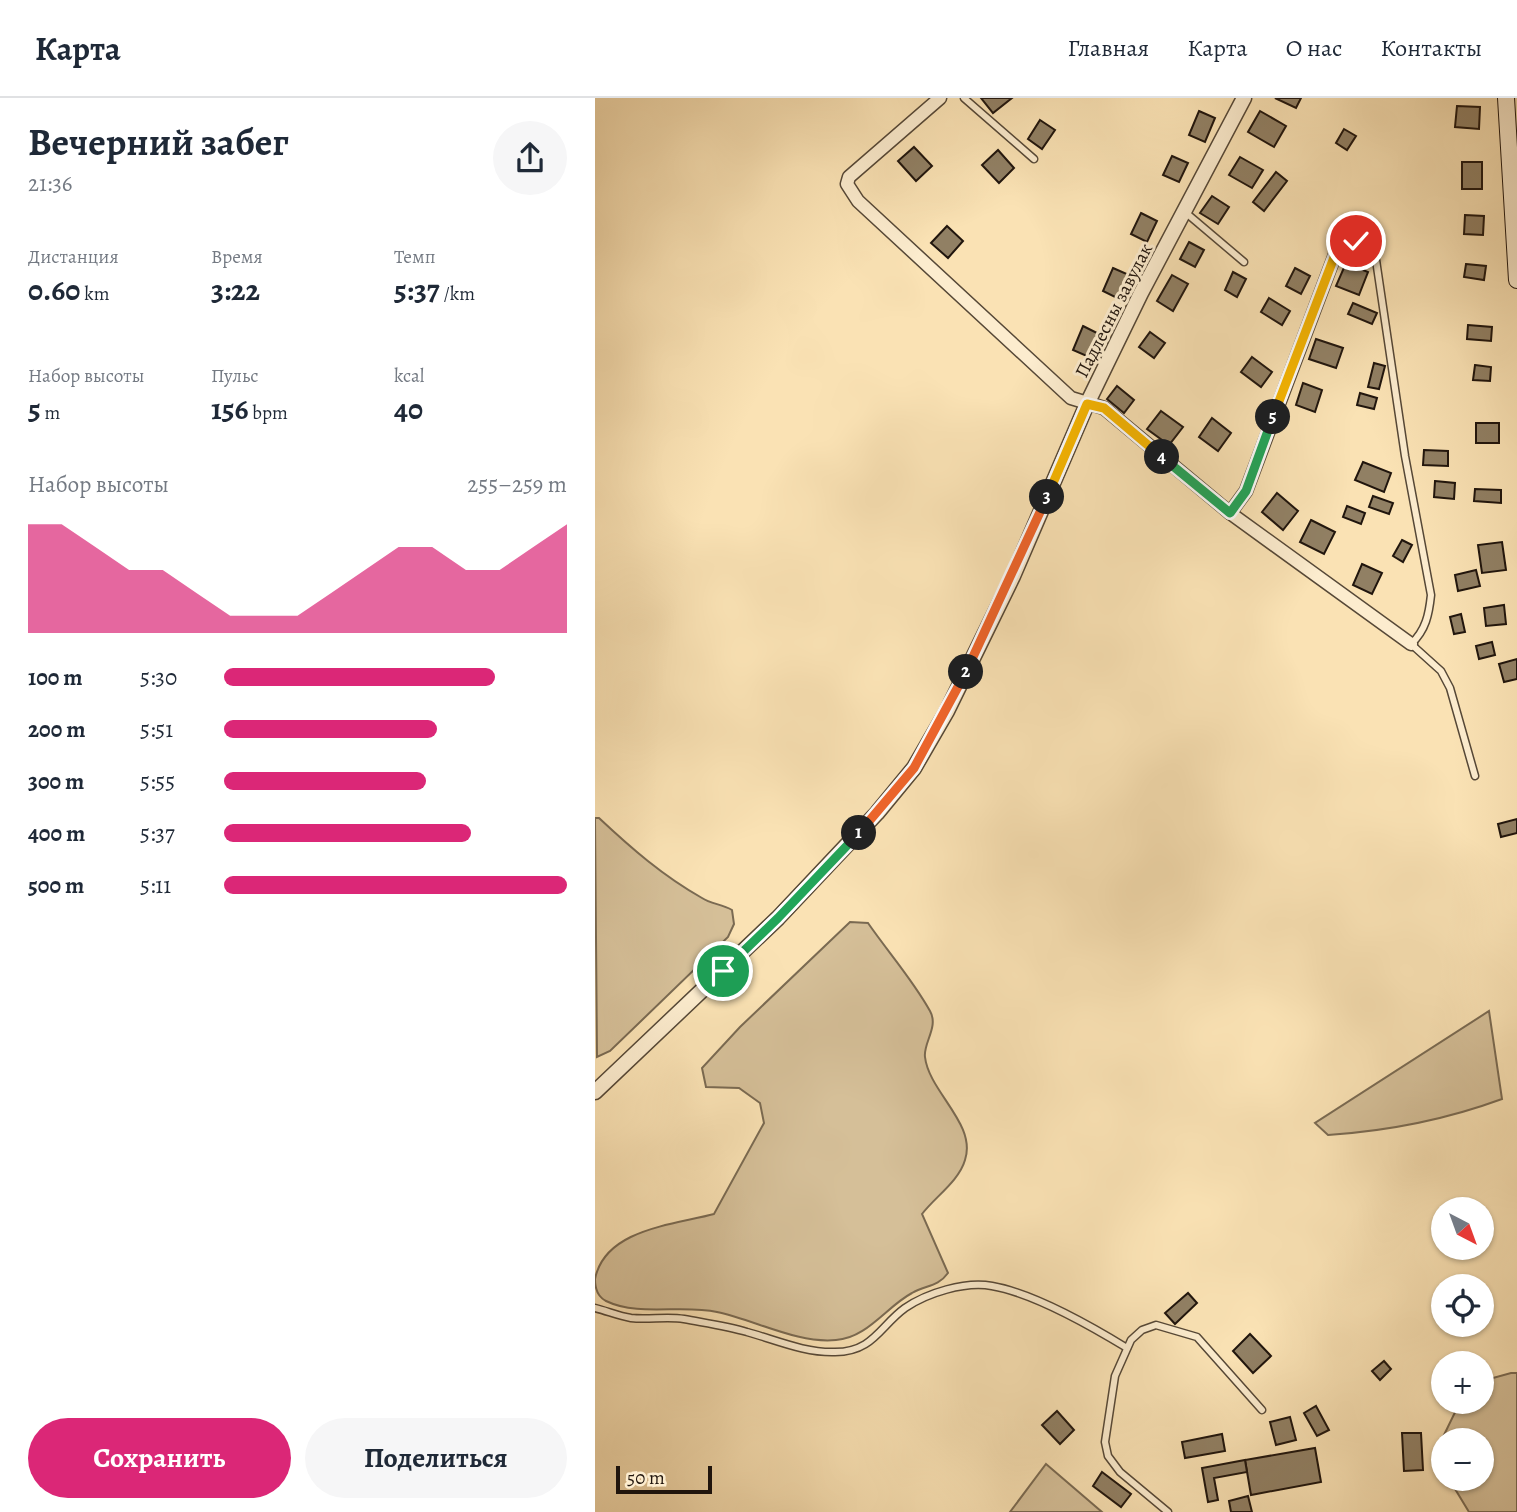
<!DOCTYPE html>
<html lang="ru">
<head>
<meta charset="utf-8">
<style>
  body { margin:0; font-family:Alegreya,serif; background:#f6f6f7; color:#1f2937; height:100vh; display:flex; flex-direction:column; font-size:26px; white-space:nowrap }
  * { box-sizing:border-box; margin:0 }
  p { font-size:23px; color:#747a83 }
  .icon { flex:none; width:38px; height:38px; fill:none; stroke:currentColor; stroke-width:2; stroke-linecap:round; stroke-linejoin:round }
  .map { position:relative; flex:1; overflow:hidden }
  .side { display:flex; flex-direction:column; background:#fff; width:595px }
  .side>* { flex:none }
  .needle { width:46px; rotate:139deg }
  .fabs { position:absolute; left:836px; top:1099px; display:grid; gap:14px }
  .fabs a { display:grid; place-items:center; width:63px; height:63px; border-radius:50%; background:#fff; box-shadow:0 2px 5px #0004; font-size:35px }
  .scale { position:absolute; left:21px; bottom:18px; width:96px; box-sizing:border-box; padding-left:7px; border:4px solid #20150d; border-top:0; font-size:19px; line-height:24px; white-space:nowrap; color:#20150d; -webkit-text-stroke:5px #fcecce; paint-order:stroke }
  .pin { position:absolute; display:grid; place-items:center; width:60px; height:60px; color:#fff; margin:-30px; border:4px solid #fff; border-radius:50%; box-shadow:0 2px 7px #0007 }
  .km { position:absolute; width:35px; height:35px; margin:-18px; border-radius:50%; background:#222; color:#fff; font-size:19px; line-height:35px; text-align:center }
  .round { display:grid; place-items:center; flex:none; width:74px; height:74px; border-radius:37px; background:#f6f6f7 }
  .summary { display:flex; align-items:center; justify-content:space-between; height:119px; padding:0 28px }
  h1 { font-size:38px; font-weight:700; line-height:52px }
  .stats { display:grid; grid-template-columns:repeat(3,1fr); gap:10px; height:119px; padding:7px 28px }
  .stats div { display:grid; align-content:center }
  .stats b { font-size:30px; font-weight:700 }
  .stats small { font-size:19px; font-weight:400 }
  .stats p { font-size:19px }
  .chart { height:196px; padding:14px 28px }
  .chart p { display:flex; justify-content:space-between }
  .chart svg { width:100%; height:126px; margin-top:7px; fill:#db2777; opacity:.7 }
  .cta { display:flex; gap:14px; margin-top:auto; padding:14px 28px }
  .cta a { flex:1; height:80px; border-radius:42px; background:#db2777; color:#fff; font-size:28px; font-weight:700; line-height:80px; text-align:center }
  .cta a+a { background:#f6f6f7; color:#1f2937 }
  ul { padding:0 28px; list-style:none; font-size:23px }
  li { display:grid; grid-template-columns:112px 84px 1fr; align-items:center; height:52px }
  li i { height:18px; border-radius:9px; background:#db2777 }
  header { display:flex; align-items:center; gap:42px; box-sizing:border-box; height:98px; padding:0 35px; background:#fff; border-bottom:2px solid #e0e1e3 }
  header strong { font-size:33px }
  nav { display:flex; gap:38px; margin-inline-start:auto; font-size:24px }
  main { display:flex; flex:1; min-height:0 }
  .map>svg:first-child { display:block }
  .green { fill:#d5bf98; stroke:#7a6a52; stroke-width:2 }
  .building { fill:#918064; stroke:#20150d; stroke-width:2 }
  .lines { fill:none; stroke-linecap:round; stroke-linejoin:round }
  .service-casing { stroke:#564837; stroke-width:9 }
  .minor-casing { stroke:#564837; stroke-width:15 }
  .tertiary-casing { stroke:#564837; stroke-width:17 }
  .secondary-casing { stroke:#20150d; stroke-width:18 }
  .service { stroke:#fcecce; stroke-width:6 }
  .minor { stroke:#fcecce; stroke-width:12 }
  .tertiary { stroke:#fcecce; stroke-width:14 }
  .secondary { stroke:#fcecce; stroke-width:16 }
  .split-1-casing { stroke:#fff; stroke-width:14 }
  .split-2-casing { stroke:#fff; stroke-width:14 }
  .split-3-casing { stroke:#fff; stroke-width:14 }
  .split-4-casing { stroke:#fff; stroke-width:14 }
  .split-5-casing { stroke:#fff; stroke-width:14 }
  .split-6-casing { stroke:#fff; stroke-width:14 }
  .split-1 { stroke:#22a559; stroke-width:9 }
  .split-2 { stroke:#f0652b; stroke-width:9 }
  .split-3 { stroke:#f0652b; stroke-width:9 }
  .split-4 { stroke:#f5b400; stroke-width:9 }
  .split-5 { stroke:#22a559; stroke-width:9 }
  .split-6 { stroke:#f5b400; stroke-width:9 }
  .labels { text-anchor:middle; stroke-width:6; stroke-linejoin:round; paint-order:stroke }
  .street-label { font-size:19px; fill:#20150d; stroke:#fcecce }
</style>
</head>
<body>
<header>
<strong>Карта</strong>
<nav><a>Главная</a><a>Карта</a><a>О нас</a><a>Контакты</a></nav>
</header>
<main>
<section class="side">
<div class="summary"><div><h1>Вечерний забег</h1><p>21:36</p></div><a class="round"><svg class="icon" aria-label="share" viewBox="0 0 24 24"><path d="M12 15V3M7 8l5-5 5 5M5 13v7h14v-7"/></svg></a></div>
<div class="stats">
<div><p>Дистанция</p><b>0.60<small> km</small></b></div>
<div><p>Время</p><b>3:22</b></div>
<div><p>Темп</p><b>5:37<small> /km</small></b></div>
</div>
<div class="stats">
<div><p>Набор высоты</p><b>5<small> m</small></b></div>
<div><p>Пульс</p><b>156<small> bpm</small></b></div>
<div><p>kcal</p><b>40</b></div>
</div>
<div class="chart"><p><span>Набор высоты</span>255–259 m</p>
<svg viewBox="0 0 160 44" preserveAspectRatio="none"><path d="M0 44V6L10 6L20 14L30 22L40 22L50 30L60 38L70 38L80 38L90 30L100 22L110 14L120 14L130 22L140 22L150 14L160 6V44z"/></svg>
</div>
<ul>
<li><b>100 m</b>5:30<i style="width:79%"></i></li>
<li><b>200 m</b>5:51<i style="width:62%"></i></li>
<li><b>300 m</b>5:55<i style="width:59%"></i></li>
<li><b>400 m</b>5:37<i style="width:72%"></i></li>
<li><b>500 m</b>5:11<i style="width:100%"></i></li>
</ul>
<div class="cta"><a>Сохранить</a><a>Поделиться</a></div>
</section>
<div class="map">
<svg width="922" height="1414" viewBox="0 0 922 1414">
  <rect width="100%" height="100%" fill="#fae2b4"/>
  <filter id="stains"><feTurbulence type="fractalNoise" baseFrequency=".00286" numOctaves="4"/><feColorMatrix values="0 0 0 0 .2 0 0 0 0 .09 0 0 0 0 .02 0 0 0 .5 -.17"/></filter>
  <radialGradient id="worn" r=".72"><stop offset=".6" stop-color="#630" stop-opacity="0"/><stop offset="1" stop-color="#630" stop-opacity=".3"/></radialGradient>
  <g class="green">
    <path d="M0 720H4C36 750 68 778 107 800 116 806 127 806 137 812L139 826 133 839 15 953 2 959Z"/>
    <path d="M255 824 273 825C293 854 318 882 335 913 344 929 328 945 330 959 334 994 382 1026 370 1062 364 1083 340 1099 327 1116L353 1175C343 1189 331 1187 317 1195 291 1209 272 1240 241 1242 203 1246 160 1222 122 1214 87 1206 44 1219 11 1203 3 1199 0 1190 0 1181 10 1131 78 1127 119 1116L169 1025 165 1005 144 990 111 989 107 970 145 929Z"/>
    <path d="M894 913 907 1001C850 1022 793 1033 733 1037L720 1025Z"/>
    <polygon points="916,1275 922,1275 922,1414 874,1414 854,1381 887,1381 887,1342 849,1342 849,1369 848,1339 865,1304 887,1304 887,1283"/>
    <polygon points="451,1366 507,1414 415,1414"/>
  </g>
  <g class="building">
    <polygon points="386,0 417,0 398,15"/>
    <polygon points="680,0 706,0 701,10"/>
    <polygon points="862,8 885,9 884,31 860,29"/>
    <polygon points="604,13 620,20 610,44 594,37"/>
    <polygon points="665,13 691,28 679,49 653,34"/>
    <polygon points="445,22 460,32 447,51 433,41"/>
    <polygon points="749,31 761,38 752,52 741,45"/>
    <polygon points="319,49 337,68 321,83 303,63"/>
    <polygon points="403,52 419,70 404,85 387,67"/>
    <polygon points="577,58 593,65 584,84 568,77"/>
    <polygon points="645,59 668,72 657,90 634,77"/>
    <rect x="867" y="64" width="20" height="27"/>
    <polygon points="681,74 692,83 669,113 658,104"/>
    <polygon points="617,98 634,109 623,126 605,115"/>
    <polygon points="546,115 562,123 552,144 536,136"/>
    <polygon points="870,117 889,118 888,137 869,136"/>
    <polygon points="352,128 368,143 353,160 336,145"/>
    <polygon points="594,144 609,152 600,169 585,161"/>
    <polygon points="751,165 773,174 764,197 741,188"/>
    <polygon points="871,166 891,168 889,182 869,179"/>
    <polygon points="518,170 534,177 524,201 508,193"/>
    <polygon points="700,170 715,178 706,196 691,188"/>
    <polygon points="638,174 651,181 642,199 630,192"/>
    <polygon points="577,177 593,186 578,213 562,203"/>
    <polygon points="674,200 695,213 687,227 666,214"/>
    <polygon points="758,205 782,215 777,226 753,216"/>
    <polygon points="873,227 897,229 896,243 872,241"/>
    <polygon points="488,228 504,236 494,259 478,252"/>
    <polygon points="555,234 570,245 559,260 544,249"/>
    <polygon points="721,241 748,250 741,270 714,261"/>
    <polygon points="657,259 677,274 666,289 646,274"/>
    <polygon points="779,265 790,268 784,291 773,289"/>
    <polygon points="880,267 896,269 895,283 878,282"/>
    <polygon points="708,285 727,292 720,314 701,307"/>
    <polygon points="522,288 539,302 529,315 512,301"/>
    <polygon points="765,295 782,300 779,311 762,307"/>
    <polygon points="566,313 588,329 574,347 552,331"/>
    <polygon points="617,320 636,335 623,353 604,339"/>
    <rect x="881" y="325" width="23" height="20"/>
    <polygon points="829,352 853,353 853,368 828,367"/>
    <polygon points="768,364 796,375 789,394 760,382"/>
    <polygon points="840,383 860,385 859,401 839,399"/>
    <polygon points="880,391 906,392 906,405 879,403"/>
    <polygon points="682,395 703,413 688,432 667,414"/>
    <polygon points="778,398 798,405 794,416 774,409"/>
    <polygon points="752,408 770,415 766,426 748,419"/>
    <polygon points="716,422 740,434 729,456 705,444"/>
    <polygon points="807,442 817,447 808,464 798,458"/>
    <polygon points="907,444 911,472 887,475 883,447"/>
    <polygon points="767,466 787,475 777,496 758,487"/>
    <polygon points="881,472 885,488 863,493 860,477"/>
    <polygon points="909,507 911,526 891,528 889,510"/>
    <polygon points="866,516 870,534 859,536 855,519"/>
    <polygon points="897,544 900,557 884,561 881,548"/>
    <polygon points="922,561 922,581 909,584 904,566"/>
    <polygon points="922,721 922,735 906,739 903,726"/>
    <polygon points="593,1195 602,1205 580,1226 570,1215"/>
    <polygon points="655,1236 676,1258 658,1275 638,1253"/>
    <polygon points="789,1263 796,1271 785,1282 777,1273"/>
    <polygon points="721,1308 734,1332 722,1338 709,1315"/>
    <polygon points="462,1313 479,1332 465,1346 447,1327"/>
    <polygon points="695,1319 701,1342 681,1347 675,1324"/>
    <polygon points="807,1335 826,1335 828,1372 809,1373"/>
    <polygon points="627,1336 630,1353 590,1360 587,1344"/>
    <polygon points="720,1350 726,1384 656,1397 650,1362"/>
    <polygon points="650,1362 652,1374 619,1380 623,1402 613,1404 607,1370"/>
    <polygon points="507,1374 536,1396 526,1409 498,1388"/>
    <polygon points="653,1398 657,1414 636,1414 634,1403"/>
  </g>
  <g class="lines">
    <defs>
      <g id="service">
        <polyline points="369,0 439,61"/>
        <polyline points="590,114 649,164"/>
        <path d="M743 149 749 143C764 143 772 149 781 162L810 358 836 497C834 516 831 532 816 546L846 573 855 590 880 678"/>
        <path d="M0 1210C12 1213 24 1218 36 1220 54 1222 72 1218 89 1221 110 1225 132 1228 152 1234 181 1242 210 1255 240 1254 278 1254 285 1228 310 1210 332 1195 370 1183 397 1188 438 1195 496 1228 532 1250"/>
        <polyline points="573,1414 525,1374 513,1358 510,1344 520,1278 536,1242 547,1232 561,1227 602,1239 667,1312"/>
      </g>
      <g id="minor">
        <polyline points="345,0 254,79 252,86 263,103 476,300 509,310 635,415 816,546"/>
        <polyline points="635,415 651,393 743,149"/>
      </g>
      <polyline id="tertiary" points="0,994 183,820 282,715 319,670 352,613 418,478 492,306 546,195 649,0"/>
      <polyline id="secondary" points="911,0 922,182"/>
    </defs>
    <use href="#service" class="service-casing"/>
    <use href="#minor" class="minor-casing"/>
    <use href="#tertiary" class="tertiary-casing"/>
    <use href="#secondary" class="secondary-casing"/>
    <use href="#service" class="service"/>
    <use href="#minor" class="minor"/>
    <use href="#tertiary" class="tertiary"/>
    <use href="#secondary" class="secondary"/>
  </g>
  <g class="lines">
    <defs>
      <polyline id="split-1" points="128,873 183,820 264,735"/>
      <polyline id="split-2" points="264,735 319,670 371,574"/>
      <polyline id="split-3" points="371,574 452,399"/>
      <polyline id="split-4" points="452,399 492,306 509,310 567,359"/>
      <polyline id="split-5" points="567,359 635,415 651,393 678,319"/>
      <polyline id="split-6" points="678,319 743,149 749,143 761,143"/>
    </defs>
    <use href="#split-1" class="split-1-casing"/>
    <use href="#split-2" class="split-2-casing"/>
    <use href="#split-3" class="split-3-casing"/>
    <use href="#split-4" class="split-4-casing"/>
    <use href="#split-5" class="split-5-casing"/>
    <use href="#split-6" class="split-6-casing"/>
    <use href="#split-1" class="split-1"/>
    <use href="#split-2" class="split-2"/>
    <use href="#split-3" class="split-3"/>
    <use href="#split-4" class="split-4"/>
    <use href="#split-5" class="split-5"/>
    <use href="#split-6" class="split-6"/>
  </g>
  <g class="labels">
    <g class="street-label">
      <text transform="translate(518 212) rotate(-63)" y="7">Падлесны завулак</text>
    </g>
  </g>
  <rect width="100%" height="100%" filter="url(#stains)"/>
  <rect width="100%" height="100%" fill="url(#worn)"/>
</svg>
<div class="fabs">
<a><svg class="needle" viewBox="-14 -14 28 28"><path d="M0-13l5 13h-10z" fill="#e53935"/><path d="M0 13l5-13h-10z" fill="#747a83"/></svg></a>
<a><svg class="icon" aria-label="locate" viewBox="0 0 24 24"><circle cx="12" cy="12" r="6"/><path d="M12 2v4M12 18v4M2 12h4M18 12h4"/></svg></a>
<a>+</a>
<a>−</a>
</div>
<div class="scale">50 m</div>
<div class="pin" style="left:128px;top:873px;background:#1e9e55"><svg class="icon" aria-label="arrive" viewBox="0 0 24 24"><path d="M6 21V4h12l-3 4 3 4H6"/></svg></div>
<div class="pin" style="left:761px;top:143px;background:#d93025"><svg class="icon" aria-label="check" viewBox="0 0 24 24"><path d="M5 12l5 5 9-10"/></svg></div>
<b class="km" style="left:264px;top:735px">1</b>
<b class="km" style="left:371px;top:574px">2</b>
<b class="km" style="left:452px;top:399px">3</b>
<b class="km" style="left:567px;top:359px">4</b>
<b class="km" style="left:678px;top:319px">5</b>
</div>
</main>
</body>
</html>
